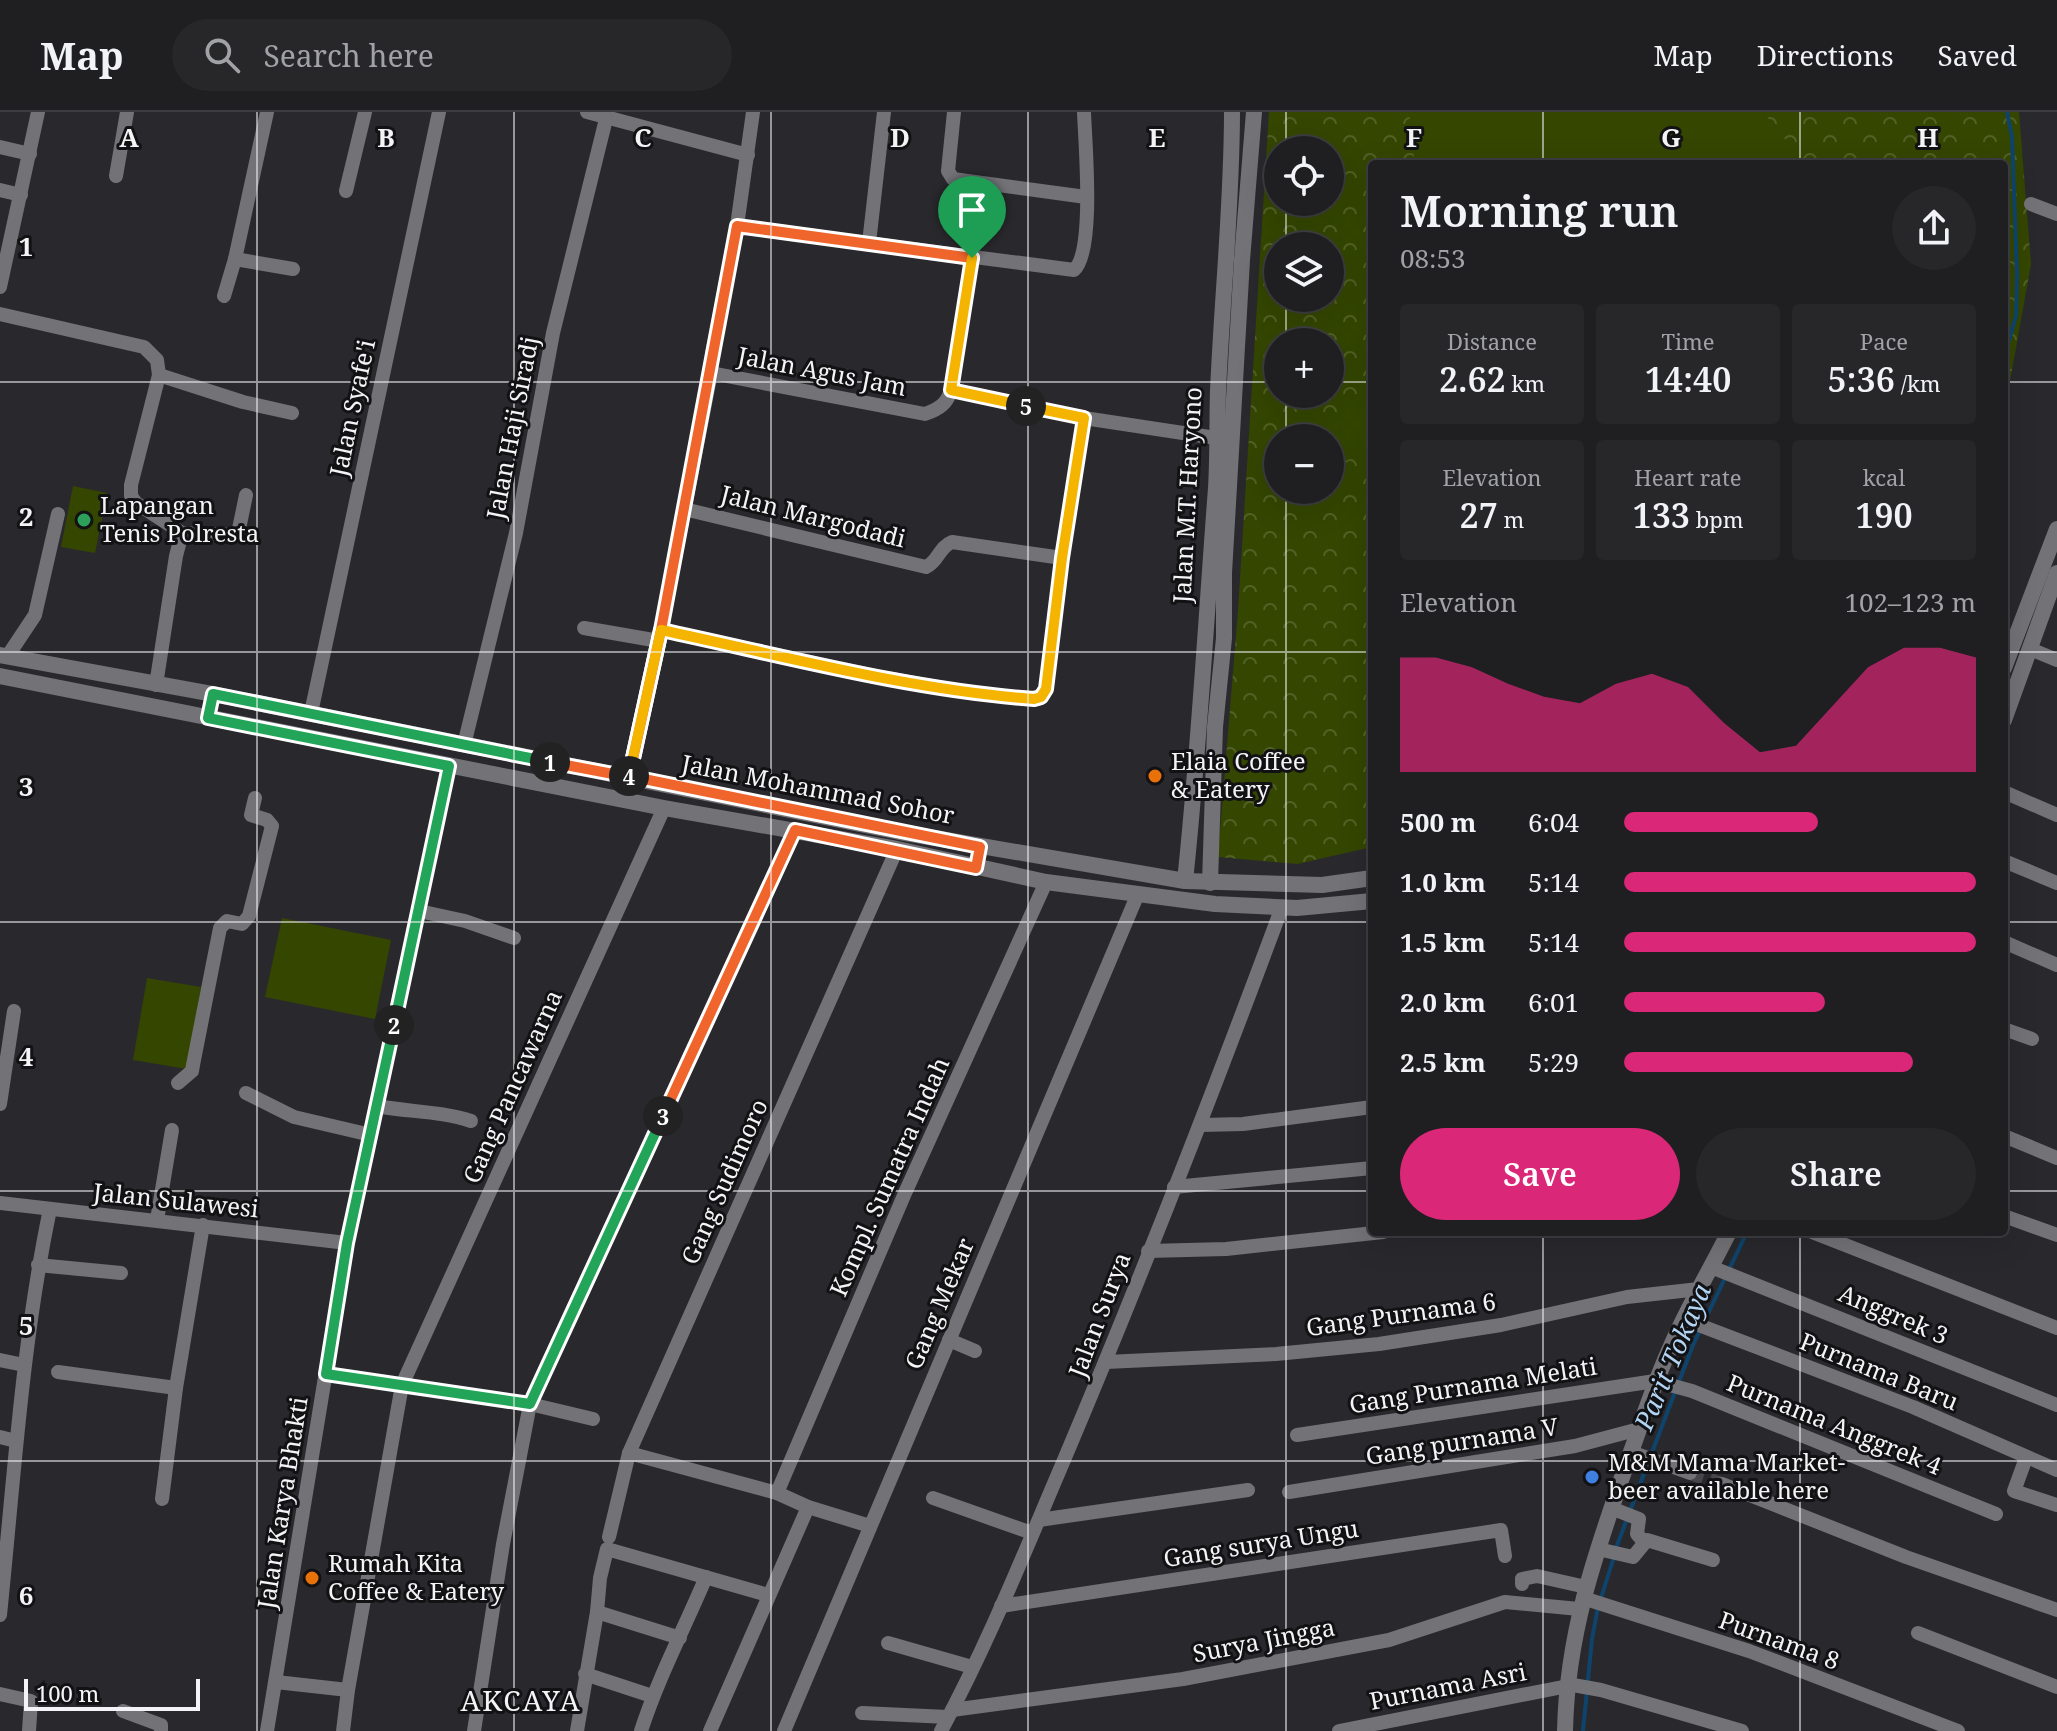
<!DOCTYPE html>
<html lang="en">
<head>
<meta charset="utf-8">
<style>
  body { margin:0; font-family:"Noto Serif",serif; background:#27272a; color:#f1f3f6; height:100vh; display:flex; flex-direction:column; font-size:30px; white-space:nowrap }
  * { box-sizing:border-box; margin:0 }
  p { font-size:26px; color:#a1a2a5 }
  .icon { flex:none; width:44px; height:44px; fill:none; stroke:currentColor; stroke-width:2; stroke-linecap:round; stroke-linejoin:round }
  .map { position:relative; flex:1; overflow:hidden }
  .drawer { position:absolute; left:1368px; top:48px; width:640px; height:1076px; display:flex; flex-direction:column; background:#1f1f22; border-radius:8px; box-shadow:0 8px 32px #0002,0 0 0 2px #3c3d40 }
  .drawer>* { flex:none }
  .controls { position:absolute; left:1264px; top:24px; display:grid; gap:16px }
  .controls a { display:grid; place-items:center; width:80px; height:80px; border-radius:50%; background:#1f1f22; box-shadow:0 8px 32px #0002,0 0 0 2px #3c3d40; font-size:40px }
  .scale { position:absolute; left:24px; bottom:20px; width:176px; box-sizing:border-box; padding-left:8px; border:4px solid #f4f4f6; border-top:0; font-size:22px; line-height:28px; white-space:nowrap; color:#f4f4f6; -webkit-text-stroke:6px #121214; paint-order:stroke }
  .pin { position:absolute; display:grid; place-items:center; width:68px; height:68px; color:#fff; margin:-82px -34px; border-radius:50% 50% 50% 0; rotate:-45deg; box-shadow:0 0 8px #0007 }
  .pin .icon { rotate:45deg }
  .km { position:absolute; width:40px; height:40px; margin:-20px; border-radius:50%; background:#222; color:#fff; font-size:22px; line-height:40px; text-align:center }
  .round { display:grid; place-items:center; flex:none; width:84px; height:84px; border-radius:42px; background:#27272a }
  .overview { display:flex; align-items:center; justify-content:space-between; height:136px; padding:0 32px }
  h1 { font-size:44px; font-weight:600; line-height:60px }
  .metrics { display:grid; grid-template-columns:repeat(3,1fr); gap:12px; height:136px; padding:8px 32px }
  .metrics div { display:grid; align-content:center; border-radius:8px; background:#27272a; text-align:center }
  .metrics b { font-size:34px; font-weight:600 }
  .metrics small { font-size:22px; font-weight:400 }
  .metrics p { font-size:22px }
  .chart { height:224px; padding:16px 32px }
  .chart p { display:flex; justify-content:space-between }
  .chart svg { width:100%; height:144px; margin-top:8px; fill:#db2777; opacity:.7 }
  .button { display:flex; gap:16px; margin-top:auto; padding:16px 32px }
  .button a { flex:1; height:92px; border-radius:48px; background:#db2777; color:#fff; font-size:32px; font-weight:600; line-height:92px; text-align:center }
  .button a+a { background:#27272a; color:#f1f3f6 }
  ul { padding:0 32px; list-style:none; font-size:26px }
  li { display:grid; grid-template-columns:128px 96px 1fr; align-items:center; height:60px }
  li i { height:20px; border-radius:10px; background:#db2777 }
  header { display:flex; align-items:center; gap:48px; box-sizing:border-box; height:112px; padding:0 40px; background:#1f1f22; border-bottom:2px solid #3c3d40 }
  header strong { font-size:38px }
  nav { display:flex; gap:44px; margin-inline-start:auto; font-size:28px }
  .search { width:560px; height:72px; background:#27272a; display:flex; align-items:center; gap:20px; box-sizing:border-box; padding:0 28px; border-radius:44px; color:#a1a2a5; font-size:30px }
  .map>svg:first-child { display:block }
  .park { fill:url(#park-crowns); fill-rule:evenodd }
  .garden { fill:#344600 }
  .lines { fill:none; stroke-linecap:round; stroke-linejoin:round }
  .stream { stroke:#0e446c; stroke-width:4 }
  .minor-tunnel { stroke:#47474b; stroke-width:14; stroke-dasharray:14 7; stroke-linecap:butt }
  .minor { stroke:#727277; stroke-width:14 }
  .tertiary { stroke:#727277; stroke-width:16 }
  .split-1-casing { stroke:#fff; stroke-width:16 }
  .split-2-casing { stroke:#fff; stroke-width:16 }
  .split-3-casing { stroke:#fff; stroke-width:16 }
  .split-4-casing { stroke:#fff; stroke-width:16 }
  .split-5-casing { stroke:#fff; stroke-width:16 }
  .split-6-casing { stroke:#fff; stroke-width:16 }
  .split-1 { stroke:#f0652b; stroke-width:10 }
  .split-2 { stroke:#22a559; stroke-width:10 }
  .split-3 { stroke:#22a559; stroke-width:10 }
  .split-4 { stroke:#f0652b; stroke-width:10 }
  .split-5 { stroke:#f5b400; stroke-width:10 }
  .split-6 { stroke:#f5b400; stroke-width:10 }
  .grid { fill:none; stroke:#f4f4f6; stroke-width:2; stroke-opacity:0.55 }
  .leisure-dot { fill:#2e9e5b; stroke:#121214; stroke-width:3 }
  .food-dot { fill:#e8710a; stroke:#121214; stroke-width:3 }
  .shop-dot { fill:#3f7fe0; stroke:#121214; stroke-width:3 }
  .labels { text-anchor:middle; stroke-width:6; stroke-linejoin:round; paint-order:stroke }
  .street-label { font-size:24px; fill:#f4f4f6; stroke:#121214 }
  .poi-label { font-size:24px; fill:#f4f4f6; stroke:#121214; text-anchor:start }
  .water-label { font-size:26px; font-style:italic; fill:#b2d4f2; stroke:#121214 }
  .quarter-label { font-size:28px; letter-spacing:2px; fill:#f4f4f6; stroke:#121214 }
  .grid-label { font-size:26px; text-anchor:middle; font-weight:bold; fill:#f4f4f6; stroke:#121214; stroke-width:6; stroke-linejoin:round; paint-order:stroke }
</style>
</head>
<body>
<header>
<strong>Map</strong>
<div class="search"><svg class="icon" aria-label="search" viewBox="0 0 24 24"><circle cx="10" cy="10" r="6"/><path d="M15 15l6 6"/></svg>Search here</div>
<nav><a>Map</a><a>Directions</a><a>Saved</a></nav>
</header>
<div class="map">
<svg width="2057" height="1619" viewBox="0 0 2057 1619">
  <defs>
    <pattern id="park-crowns" width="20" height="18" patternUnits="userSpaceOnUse" patternTransform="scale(2)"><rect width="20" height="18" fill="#344600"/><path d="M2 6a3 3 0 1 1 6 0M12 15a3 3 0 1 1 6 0" fill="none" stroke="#526126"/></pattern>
  </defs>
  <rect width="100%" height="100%" fill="#29292d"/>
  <path class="park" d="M1269 0H2019L2031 152 2010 269 2004 285V52H1372V735L1297 752 1218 745 1238 499ZM1278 38H1330V90H1278ZM1278 134H1330V186H1278ZM1278 230H1330V282H1278ZM1278 326H1330V378H1278Z"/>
  <g class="garden">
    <polygon points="1409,0 1763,0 1789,32 1799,52 1415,52"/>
    <polygon points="1366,294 1372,304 1372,340 1344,349 1335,343 1328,317 1343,295"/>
    <polygon points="73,374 107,381 95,441 61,435"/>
    <polygon points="282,806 391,828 375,907 265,885"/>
    <polygon points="147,866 201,875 187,957 133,948"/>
  </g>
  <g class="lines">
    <g class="stream">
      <polyline points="2004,246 2016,204 2017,163 2012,25 2007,0"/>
      <polyline points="1651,1343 1693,1233 1747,1120"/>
      <polyline points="1630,1399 1648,1351"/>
      <polyline points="1616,1436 1627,1407"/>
      <polyline points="1601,1486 1614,1445"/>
      <polyline points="1583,1619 1592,1527 1598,1495"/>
    </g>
    <polyline class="minor-tunnel" points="1690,1361 1722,1372"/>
    <g class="minor">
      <polyline points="267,0 235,147 293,157"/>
      <polyline points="587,0 748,43"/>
      <polyline points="954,0 948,59 953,67 1086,85"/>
      <polyline points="0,35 30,42"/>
      <polyline points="116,64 127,0"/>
      <polyline points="0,78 21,83"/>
      <polyline points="346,79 365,0"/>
      <polyline points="2031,92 2057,102"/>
      <path d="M737 114 1074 158C1095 140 1085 30 1084 0"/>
      <polyline points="869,131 884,0"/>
      <polyline points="0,175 38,0"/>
      <polyline points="224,184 235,147"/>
      <polyline points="0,202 144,235 157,248 159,263 131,373 131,384 136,391 182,421 176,444 156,573"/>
      <path d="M711 261 925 302C939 297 947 292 951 278L972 146"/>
      <polyline points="159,263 243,290 292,301"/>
      <polyline points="951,278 1084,306 1216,326"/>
      <path d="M684 397 926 455C938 450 939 435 952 430L1062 446"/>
      <polyline points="182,421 234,423 239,417 246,383"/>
      <polyline points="584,516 659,529"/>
      <polyline points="661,518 886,566 971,581 1037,587 1046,577 1062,446 1084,306"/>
      <polyline points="2030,537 2057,548"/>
      <polyline points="7,545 35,503 58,402"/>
      <polyline points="311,601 439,0"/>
      <polyline points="464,633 516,421 553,221 606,7"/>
      <polyline points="629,665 661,518 711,261 712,242 737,114 753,0"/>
      <polyline points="2004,680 2057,703"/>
      <polyline points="2004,749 2057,771"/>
      <polyline points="419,799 465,809 514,826"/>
      <polyline points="2004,830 2057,853"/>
      <polyline points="2004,917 2032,927"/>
      <polyline points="178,971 192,959 193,953 220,816 227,809 242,812 249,804 272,714 267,708 251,703 255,686"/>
      <polyline points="246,981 294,1005 371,1023"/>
      <polyline points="0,992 14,899"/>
      <path d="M377 994C409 1000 441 999 471 1009"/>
      <polyline points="1201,1013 1243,1012 1372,995"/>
      <polyline points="2004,1024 2057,1046"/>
      <polyline points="1174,1075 1372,1056"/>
      <polyline points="0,1091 347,1131"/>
      <polyline points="2004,1104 2057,1123"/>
      <polyline points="157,1108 172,1018"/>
      <polyline points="1812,1120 2057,1216"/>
      <polyline points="1148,1139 1226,1137 1383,1120"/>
      <polyline points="38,1153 121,1161"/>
      <polyline points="1711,1155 2057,1293"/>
      <polyline points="1683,1207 1913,1295 2057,1358"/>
      <polyline points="949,1228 975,1239"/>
      <polyline points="0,1248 24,1253"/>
      <polyline points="1106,1250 1276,1242 1379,1232 1501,1213 1627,1185 1699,1177"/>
      <polyline points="58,1260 176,1276"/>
      <polyline points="326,1262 530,1292 593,1307"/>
      <polyline points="1297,1323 1655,1269 1692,1279 1996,1402"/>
      <polyline points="0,1325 16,1329"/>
      <polyline points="1631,1340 1690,1361"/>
      <polyline points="629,1341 777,1381 808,1395 870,1414"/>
      <polyline points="2026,1346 2014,1379 2057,1393"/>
      <polyline points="1722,1372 1906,1445 2057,1498"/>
      <polyline points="1289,1380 1575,1334 1639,1317"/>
      <polyline points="777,1381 905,1081 1046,770"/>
      <polyline points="933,1386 1032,1421"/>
      <polyline points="162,1387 176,1276 203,1113"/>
      <polyline points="1611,1396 1639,1407 1637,1422 1643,1429"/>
      <polyline points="1039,1408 1248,1378"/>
      <polyline points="609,1425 629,1341 897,737"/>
      <polyline points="1598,1437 1633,1445 1647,1428 1713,1448"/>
      <polyline points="1522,1472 1522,1467 1537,1464 1586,1475"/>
      <polyline points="1583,1486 1749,1539 1958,1619"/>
      <polyline points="1001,1494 1501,1418 1505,1444"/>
      <polyline points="597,1500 680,1526"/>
      <path d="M0 1503C14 1367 22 1231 50 1097"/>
      <polyline points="1918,1521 2057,1575"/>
      <polyline points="888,1531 972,1555"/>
      <polyline points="585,1562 652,1584"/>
      <polyline points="276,1570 348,1578"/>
      <polyline points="0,1582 31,1589 29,1619"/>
      <polyline points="952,1598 1183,1567 1389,1528 1505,1490 1579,1497"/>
      <polyline points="123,1599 161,1613 161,1619"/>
      <polyline points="862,1601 948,1605"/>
      <polyline points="267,1619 347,1131 449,654"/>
      <polyline points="343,1619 348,1578 402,1273 664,696"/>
      <polyline points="474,1619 503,1432 530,1292 795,718"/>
      <polyline points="577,1619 597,1500 600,1466 607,1437 768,1483"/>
      <path d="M641 1619C658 1566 684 1517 706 1465"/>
      <polyline points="710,1619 808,1395"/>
      <polyline points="784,1619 1137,784"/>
      <path d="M941 1619C988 1532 1025 1439 1064 1348 1141 1166 1213 981 1282 795"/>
      <polyline points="1339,1619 1573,1573 1601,1578 1742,1619"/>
    </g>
    <g class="tertiary">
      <polyline points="0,543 213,582 900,720 1185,769 1322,773 1372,766"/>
      <polyline points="2004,556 2057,417"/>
      <polyline points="0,564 664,696 897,737 1046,770 1215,792 1297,796 1372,789"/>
      <polyline points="2004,608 2057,461"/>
      <path d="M1185 769C1199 638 1206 507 1216 376 1218 343 1217 311 1218 279 1222 186 1232 93 1232 0"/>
      <polyline points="1210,771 1215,615 1224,526 1224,461 1242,148 1254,0"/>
      <path d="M1565 1619C1567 1520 1596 1440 1628 1348 1642 1310 1654 1271 1671 1234 1688 1195 1710 1158 1729 1120"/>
    </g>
  </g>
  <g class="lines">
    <defs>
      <polyline id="split-1" points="550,650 629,665 661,518 737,114 972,146"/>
      <polyline id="split-2" points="394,913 449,654 208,606 213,582 550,650"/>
      <polyline id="split-3" points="394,913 347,1131 326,1262 530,1292 663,1004"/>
      <polyline id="split-4" points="629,664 980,735 976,756 795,718 663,1004"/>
      <path id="split-5" d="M629 664 661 518C784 544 909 578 1034 587L1041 585 1046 577 1062 446 1084 306 1026 294"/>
      <polyline id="split-6" points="972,146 951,278 1026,294"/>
    </defs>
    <use href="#split-1" class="split-1-casing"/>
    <use href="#split-2" class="split-2-casing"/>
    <use href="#split-3" class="split-3-casing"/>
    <use href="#split-4" class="split-4-casing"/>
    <use href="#split-5" class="split-5-casing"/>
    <use href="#split-6" class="split-6-casing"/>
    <use href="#split-1" class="split-1"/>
    <use href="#split-2" class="split-2"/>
    <use href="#split-3" class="split-3"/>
    <use href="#split-4" class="split-4"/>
    <use href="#split-5" class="split-5"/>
    <use href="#split-6" class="split-6"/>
  </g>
  <path class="grid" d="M257 0V1619M514 0V1619M771 0V1619M1028 0V1619M1286 0V38M1543 0V52M1800 0V52M1286 90V134M1286 186V230M0 270H1278M1330 270H1372M2004 270H2057M1286 282V326M1286 378V1619M0 540H1372M2004 540H2057M0 810H1372M2004 810H2057M0 1079H1372M2004 1079H2057M1543 1120V1619M1800 1120V1619M0 1349H2057"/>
  <circle class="leisure-dot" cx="84" cy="408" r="8"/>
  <g class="food-dot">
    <circle cx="1155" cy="664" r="8"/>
    <circle cx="312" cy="1466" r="8"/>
  </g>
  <circle class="shop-dot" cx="1592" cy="1365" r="8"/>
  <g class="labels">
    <g class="street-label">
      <text transform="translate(822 260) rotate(11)" y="8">Jalan Agus Jam</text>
      <text transform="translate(353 296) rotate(-78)" y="8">Jalan Syafe'i</text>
      <text transform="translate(513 316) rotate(-79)" y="8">Jalan Haji Siradj</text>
      <text transform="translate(1188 383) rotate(-87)" y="8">Jalan M.T. Haryono</text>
      <text transform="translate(813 405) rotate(14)" y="8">Jalan Margodadi</text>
      <text transform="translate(818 678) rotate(11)" y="8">Jalan Mohammad Sohor</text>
      <text transform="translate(513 975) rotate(-66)" y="8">Gang Pancawarna</text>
      <text transform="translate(890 1065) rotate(-66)" y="8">Kompl. Sumatra Indah</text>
      <text transform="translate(725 1070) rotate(-66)" y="8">Gang Sudimoro</text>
      <text transform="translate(176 1089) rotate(6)" y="8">Jalan Sulawesi</text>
      <text transform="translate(940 1192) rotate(-67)" y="8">Gang Mekar</text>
      <text transform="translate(1100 1203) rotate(-69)" y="8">Jalan Surya</text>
      <text transform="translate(1401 1203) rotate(-8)" y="8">Gang Purnama 6</text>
      <text transform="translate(1893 1203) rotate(23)" y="8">Anggrek 3</text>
      <text transform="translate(1879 1260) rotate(22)" y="8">Purnama Baru</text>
      <text transform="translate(1473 1274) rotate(-9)" y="8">Gang Purnama Melati</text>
      <text transform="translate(1834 1313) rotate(22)" y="8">Purnama Anggrek 4</text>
      <text transform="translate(1462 1330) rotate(-9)" y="8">Gang purnama V</text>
      <text transform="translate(283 1391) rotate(-81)" y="8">Jalan Karya Bhakti</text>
      <text transform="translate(1261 1432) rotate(-9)" y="8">Gang surya Ungu</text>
      <text transform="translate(1264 1529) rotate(-11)" y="8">Surya Jingga</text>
      <text transform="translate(1779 1529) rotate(20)" y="8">Purnama 8</text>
      <text transform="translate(1448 1575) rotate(-11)" y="8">Purnama Asri</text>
    </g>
    <g class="poi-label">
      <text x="100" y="402">Lapangan<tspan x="100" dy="28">Tenis Polresta</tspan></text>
      <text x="1171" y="658">Elaia Coffee<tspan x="1171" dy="28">&amp; Eatery</tspan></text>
      <text x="1608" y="1359">M&amp;M Mama Market-<tspan x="1608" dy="28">beer available here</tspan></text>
      <text x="328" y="1460">Rumah Kita<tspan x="328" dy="28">Coffee &amp; Eatery</tspan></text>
    </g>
    <g class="water-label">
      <text transform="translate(1673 1245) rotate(-67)" y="9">Parit Tokaya</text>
    </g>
    <g class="quarter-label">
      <text x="521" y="1599">AKCAYA</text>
    </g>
  </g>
  <g class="grid-label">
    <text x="129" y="35">A</text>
    <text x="386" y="35">B</text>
    <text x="643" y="35">C</text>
    <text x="900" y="35">D</text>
    <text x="1157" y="35">E</text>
    <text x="1414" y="35">F</text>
    <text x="1671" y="35">G</text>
    <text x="1928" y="35">H</text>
    <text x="26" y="144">1</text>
    <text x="26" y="414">2</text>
    <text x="26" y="684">3</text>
    <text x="26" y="954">4</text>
    <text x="26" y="1223">5</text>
    <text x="26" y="1493">6</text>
  </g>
</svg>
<div class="controls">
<a><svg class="icon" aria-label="locate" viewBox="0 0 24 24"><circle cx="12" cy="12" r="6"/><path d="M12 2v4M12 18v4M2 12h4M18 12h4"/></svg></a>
<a><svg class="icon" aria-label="layers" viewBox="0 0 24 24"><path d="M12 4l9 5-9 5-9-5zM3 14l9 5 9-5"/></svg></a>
<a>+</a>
<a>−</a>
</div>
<div class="scale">100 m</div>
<div class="pin" style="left:972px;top:146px;background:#1e9e55"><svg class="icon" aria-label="arrive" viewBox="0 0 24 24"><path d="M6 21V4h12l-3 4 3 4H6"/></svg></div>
<b class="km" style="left:550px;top:650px">1</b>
<b class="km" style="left:394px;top:913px">2</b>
<b class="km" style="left:663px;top:1004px">3</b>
<b class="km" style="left:629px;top:664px">4</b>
<b class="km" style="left:1026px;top:294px">5</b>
<section class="drawer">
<div class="overview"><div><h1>Morning run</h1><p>08:53</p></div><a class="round"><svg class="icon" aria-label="share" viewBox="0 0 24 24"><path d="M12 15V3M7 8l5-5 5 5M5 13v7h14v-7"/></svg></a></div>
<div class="metrics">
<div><p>Distance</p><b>2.62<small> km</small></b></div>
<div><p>Time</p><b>14:40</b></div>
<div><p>Pace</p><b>5:36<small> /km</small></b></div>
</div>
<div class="metrics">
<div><p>Elevation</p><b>27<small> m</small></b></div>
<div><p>Heart rate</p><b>133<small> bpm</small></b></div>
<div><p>kcal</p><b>190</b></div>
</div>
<div class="chart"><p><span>Elevation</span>102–123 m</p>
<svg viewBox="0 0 160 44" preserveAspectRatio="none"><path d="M0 44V9L10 9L20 12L30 17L40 21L50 23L60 17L70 14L80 18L90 29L100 38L110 36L120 24L130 12L140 6L150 6L160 9V44z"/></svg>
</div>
<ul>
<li><b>500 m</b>6:04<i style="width:55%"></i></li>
<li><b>1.0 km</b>5:14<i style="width:100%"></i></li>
<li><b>1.5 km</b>5:14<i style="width:100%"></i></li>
<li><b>2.0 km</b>6:01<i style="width:57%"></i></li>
<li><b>2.5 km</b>5:29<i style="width:82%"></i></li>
</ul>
<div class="button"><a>Save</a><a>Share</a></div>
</section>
</div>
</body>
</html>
